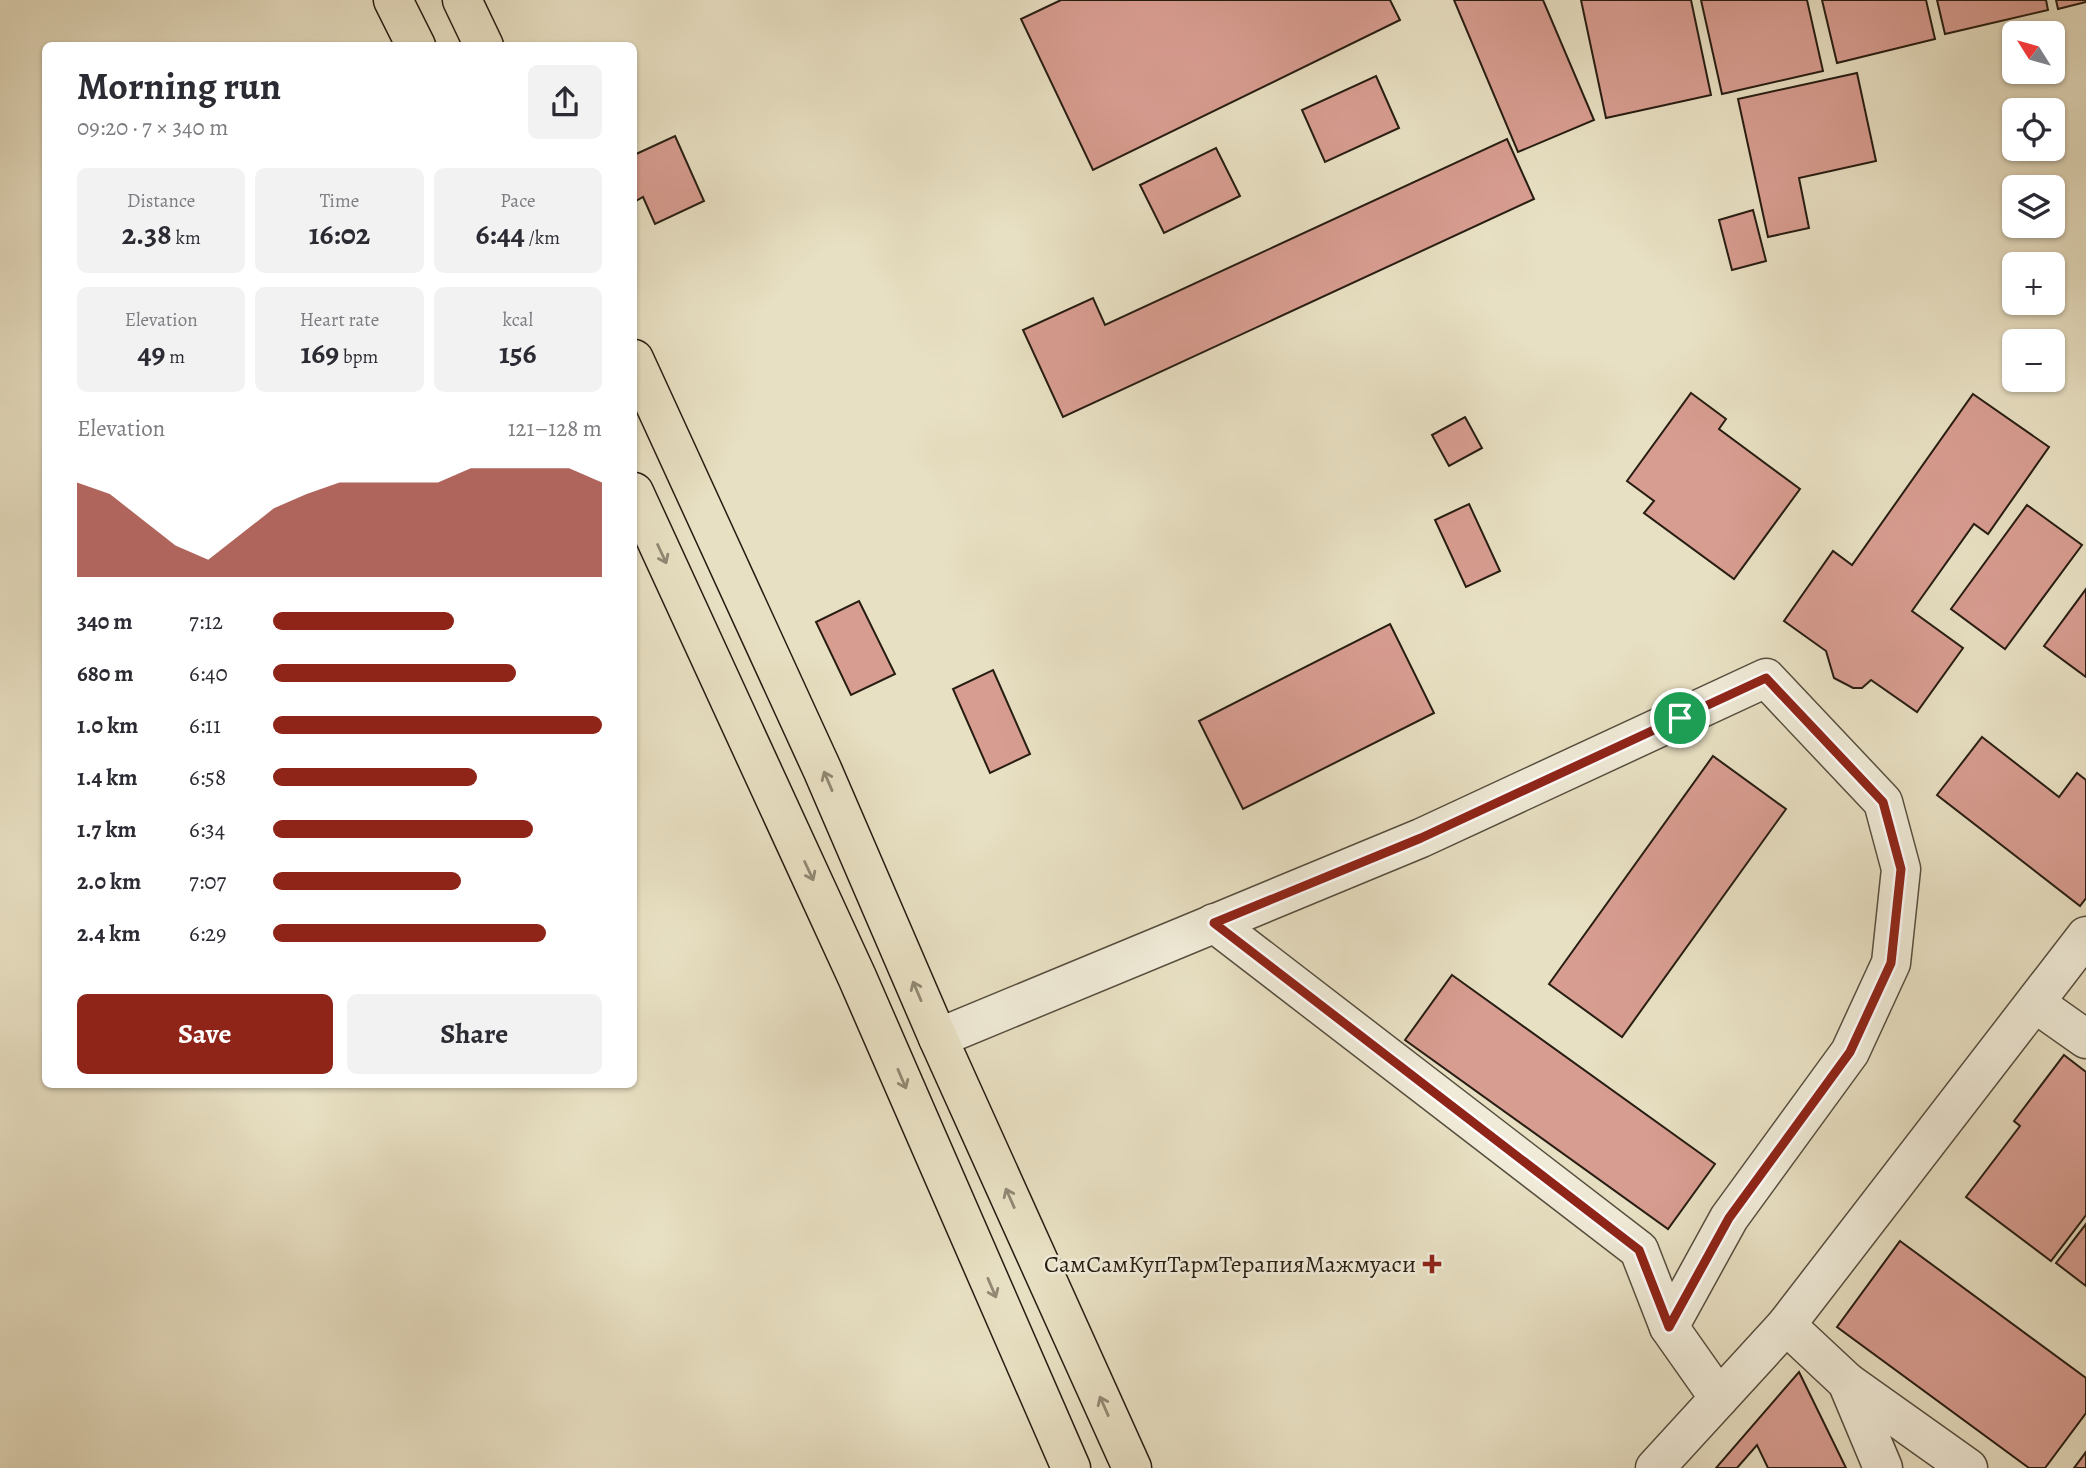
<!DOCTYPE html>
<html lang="en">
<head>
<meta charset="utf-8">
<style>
  body { margin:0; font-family:Alegreya,serif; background:#f2f2f3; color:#2b2b33; height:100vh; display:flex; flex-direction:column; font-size:26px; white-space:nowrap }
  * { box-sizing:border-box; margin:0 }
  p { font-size:23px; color:#7c7c81 }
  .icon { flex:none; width:38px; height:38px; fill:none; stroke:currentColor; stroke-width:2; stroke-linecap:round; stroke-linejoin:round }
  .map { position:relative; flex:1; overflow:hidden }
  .sheet { position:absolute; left:42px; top:42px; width:595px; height:1046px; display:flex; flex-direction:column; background:#fff; border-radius:10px; box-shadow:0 2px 5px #0004 }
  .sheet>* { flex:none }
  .needle { width:46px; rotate:307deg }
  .controls { position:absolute; left:2002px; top:21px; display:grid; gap:14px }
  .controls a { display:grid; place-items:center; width:63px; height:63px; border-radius:10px; background:#fff; box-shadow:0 2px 5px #0004; font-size:35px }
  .pin { position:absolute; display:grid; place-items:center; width:60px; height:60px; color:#fff; margin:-30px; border:4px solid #fff; border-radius:50%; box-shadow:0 2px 7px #0007 }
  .round { display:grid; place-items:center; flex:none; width:74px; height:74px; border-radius:10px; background:#f2f2f3 }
  .overview { display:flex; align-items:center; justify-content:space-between; height:119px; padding:0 35px }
  h1 { font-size:38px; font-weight:600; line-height:52px }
  .stats { display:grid; grid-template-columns:repeat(3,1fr); gap:10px; height:119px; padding:7px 35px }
  .stats div { display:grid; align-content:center; border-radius:10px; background:#f2f2f3; text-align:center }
  .stats b { font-size:30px; font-weight:600 }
  .stats small { font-size:19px; font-weight:400 }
  .stats p { font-size:19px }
  .chart { height:196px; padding:14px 35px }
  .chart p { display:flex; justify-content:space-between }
  .chart svg { width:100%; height:126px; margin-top:7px; fill:#8f2418; opacity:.7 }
  .cta { display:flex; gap:14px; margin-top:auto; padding:14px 35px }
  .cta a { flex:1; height:80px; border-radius:10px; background:#8f2418; color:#fff; font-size:28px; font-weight:600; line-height:80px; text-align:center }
  .cta a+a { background:#f2f2f3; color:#2b2b33 }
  ul { padding:0 35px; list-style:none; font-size:23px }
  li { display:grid; grid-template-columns:112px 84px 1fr; align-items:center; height:52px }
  li i { height:18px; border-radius:9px; background:#8f2418 }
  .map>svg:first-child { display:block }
  .building { fill:#d89d91; stroke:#271d12; stroke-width:2 }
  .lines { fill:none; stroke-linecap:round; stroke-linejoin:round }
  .street-casing { stroke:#574e3e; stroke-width:41 }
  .primary-casing { stroke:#271d12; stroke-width:41 }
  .street { stroke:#f0ebd8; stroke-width:38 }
  .primary { stroke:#e8e0c3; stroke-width:38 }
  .oneway { stroke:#918873 }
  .route-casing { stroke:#fff; stroke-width:14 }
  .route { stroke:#8f2418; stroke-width:9 }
  .poi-dot { fill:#8f2418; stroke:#f0ebd8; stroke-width:2.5 }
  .labels { text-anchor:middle; stroke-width:5; stroke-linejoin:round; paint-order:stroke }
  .poi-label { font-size:24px; fill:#271d12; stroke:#f0ebd8; text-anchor:end }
</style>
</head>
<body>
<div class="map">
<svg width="2086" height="1468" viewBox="0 0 2086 1468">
  <rect width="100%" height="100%" fill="#e8e0c3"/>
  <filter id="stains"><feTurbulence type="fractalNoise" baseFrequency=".00286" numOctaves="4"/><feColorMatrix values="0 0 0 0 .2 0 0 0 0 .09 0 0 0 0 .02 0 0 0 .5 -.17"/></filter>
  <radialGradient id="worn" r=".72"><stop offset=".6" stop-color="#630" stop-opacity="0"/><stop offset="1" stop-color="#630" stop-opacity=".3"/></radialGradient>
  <g class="building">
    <polygon points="1061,0 1390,0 1400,20 1093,170 1021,19"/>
    <polygon points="1454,0 1543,0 1594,120 1518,152"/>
    <polygon points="1581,0 1691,0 1711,95 1606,118"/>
    <polygon points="1701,0 1807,0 1823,71 1722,94"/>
    <polygon points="1822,0 1926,0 1935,39 1837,63"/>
    <polygon points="1937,0 2046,0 2048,10 1945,34"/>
    <polygon points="2056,0 2086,0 2086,2 2058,9"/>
    <polygon points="1857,73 1876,161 1799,178 1809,228 1768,237 1738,99"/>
    <polygon points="1376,76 1399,128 1325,162 1302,110"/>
    <polygon points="675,136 704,201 655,224 643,197 634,202 634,155"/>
    <polygon points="1507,139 1534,199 1063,417 1023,330 1093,298 1105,325"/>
    <polygon points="1216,148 1240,196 1164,233 1140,185"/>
    <polygon points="1753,210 1766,261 1732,270 1719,220"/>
    <polygon points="1691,393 1726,419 1719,429 1800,489 1734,579 1644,513 1654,501 1627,481"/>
    <polygon points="1973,394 2049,447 1988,534 1974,524 1912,611 1963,648 1917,712 1871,680 1862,688 1853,688 1834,678 1826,651 1784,621 1833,551 1852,565"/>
    <polygon points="1465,417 1482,448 1449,466 1432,435"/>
    <polygon points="1469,504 1500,571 1466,587 1435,520"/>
    <polygon points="2027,505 2082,545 2005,649 1951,609"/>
    <polygon points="2086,589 2086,677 2044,646"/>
    <polygon points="859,601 895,674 851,695 816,622"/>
    <polygon points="1390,624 1434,713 1243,809 1199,721"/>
    <polygon points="993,670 1030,754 990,773 953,689"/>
    <polygon points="1982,737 2059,797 2077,773 2086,780 2086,898 2080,906 1937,795"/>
    <polygon points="1713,756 1786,809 1622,1037 1549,984"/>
    <polygon points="1452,975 1715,1164 1668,1229 1405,1040"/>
    <polygon points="2064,1055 2086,1072 2086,1215 2051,1261 1966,1197 2020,1126 2014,1121"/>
    <polygon points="2086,1224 2086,1286 2056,1263"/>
    <polygon points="1900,1241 2086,1378 2086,1413 2045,1468 2029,1468 1837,1327"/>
    <polygon points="1799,1372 1846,1468 1768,1468 1757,1445 1737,1468 1716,1468"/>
    <polygon points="2086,1452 2086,1468 2074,1468"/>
  </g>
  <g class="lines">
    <defs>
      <g id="street">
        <polyline points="1214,923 1639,1250 1669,1327 1719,1398"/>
        <polyline points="2035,1003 2086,1039"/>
        <polyline points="938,1038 1421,838 1766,678 1883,802 1901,869 1891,963 1850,1052 1729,1218 1669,1327"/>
        <polyline points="1786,1325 1847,1382 1883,1468"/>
        <polyline points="1847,1382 1968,1468"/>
        <polyline points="1655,1468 1786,1325 2086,936"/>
      </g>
      <g id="primary">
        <polyline points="393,0 416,46"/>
        <polyline points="462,0 484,46"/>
        <polyline points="634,359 822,769 938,1038 1132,1468"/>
        <polyline points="634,492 857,977 1071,1468"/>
      </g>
    </defs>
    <use href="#street" class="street-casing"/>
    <use href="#primary" class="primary-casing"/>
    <use href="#street" class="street"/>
    <use href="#primary" class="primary"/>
  </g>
  <defs><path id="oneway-shaft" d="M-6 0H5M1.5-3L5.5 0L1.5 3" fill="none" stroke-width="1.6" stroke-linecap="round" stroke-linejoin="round" transform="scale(1.75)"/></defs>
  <g class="oneway">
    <use href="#oneway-shaft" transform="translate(662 554) rotate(65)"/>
    <use href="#oneway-shaft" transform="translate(828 781) rotate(-113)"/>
    <use href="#oneway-shaft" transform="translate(809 871) rotate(65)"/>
    <use href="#oneway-shaft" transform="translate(917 991) rotate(-113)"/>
    <use href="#oneway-shaft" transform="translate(902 1079) rotate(67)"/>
    <use href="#oneway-shaft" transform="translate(1010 1198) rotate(-114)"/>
    <use href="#oneway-shaft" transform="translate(992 1288) rotate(67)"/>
    <use href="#oneway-shaft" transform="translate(1104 1406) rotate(-114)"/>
  </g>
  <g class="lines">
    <defs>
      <polygon id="route" points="1766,678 1883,802 1901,869 1891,963 1850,1052 1729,1218 1669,1327 1639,1250 1214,923 1421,838"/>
    </defs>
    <use href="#route" class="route-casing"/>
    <use href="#route" class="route"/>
  </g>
  <path class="poi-dot" d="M1428.5 1253.5h7v7h7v7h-7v7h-7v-7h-7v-7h7z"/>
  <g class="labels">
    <g class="poi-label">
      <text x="1416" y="1272">СамСамКупТармТерапияМажмуаси</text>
    </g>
  </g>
  <rect width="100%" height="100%" filter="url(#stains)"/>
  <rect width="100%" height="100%" fill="url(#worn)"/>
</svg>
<div class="controls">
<a><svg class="needle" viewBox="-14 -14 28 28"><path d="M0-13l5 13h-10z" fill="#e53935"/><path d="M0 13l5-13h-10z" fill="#7c7c81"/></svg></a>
<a><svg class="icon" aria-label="locate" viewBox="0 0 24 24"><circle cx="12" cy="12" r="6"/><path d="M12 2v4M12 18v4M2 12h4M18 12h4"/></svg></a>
<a><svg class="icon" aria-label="layers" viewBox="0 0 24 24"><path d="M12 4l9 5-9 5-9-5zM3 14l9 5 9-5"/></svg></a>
<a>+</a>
<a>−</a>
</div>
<div class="pin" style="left:1680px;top:718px;background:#1e9e55"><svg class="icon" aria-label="arrive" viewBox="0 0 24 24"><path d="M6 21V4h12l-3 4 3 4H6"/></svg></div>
<section class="sheet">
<div class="overview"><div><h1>Morning run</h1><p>09:20 · 7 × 340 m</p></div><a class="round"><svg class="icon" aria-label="share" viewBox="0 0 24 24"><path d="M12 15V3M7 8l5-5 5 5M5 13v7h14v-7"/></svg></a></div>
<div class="stats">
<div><p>Distance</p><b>2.38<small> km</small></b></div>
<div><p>Time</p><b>16:02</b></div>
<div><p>Pace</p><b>6:44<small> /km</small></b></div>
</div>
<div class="stats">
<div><p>Elevation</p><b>49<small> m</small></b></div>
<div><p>Heart rate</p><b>169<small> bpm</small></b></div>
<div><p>kcal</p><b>156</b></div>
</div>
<div class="chart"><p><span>Elevation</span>121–128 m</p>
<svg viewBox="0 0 160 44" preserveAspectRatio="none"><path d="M0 44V11L10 15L20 24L30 33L40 38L50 29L60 20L70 15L80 11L90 11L100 11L110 11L120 6L130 6L140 6L150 6L160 11V44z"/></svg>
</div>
<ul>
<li><b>340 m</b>7:12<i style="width:55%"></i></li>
<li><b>680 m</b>6:40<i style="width:74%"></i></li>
<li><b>1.0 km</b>6:11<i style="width:100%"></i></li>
<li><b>1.4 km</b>6:58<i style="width:62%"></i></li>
<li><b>1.7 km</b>6:34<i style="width:79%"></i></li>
<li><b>2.0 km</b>7:07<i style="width:57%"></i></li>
<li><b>2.4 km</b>6:29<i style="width:83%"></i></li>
</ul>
<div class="cta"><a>Save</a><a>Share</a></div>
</section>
</div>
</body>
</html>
